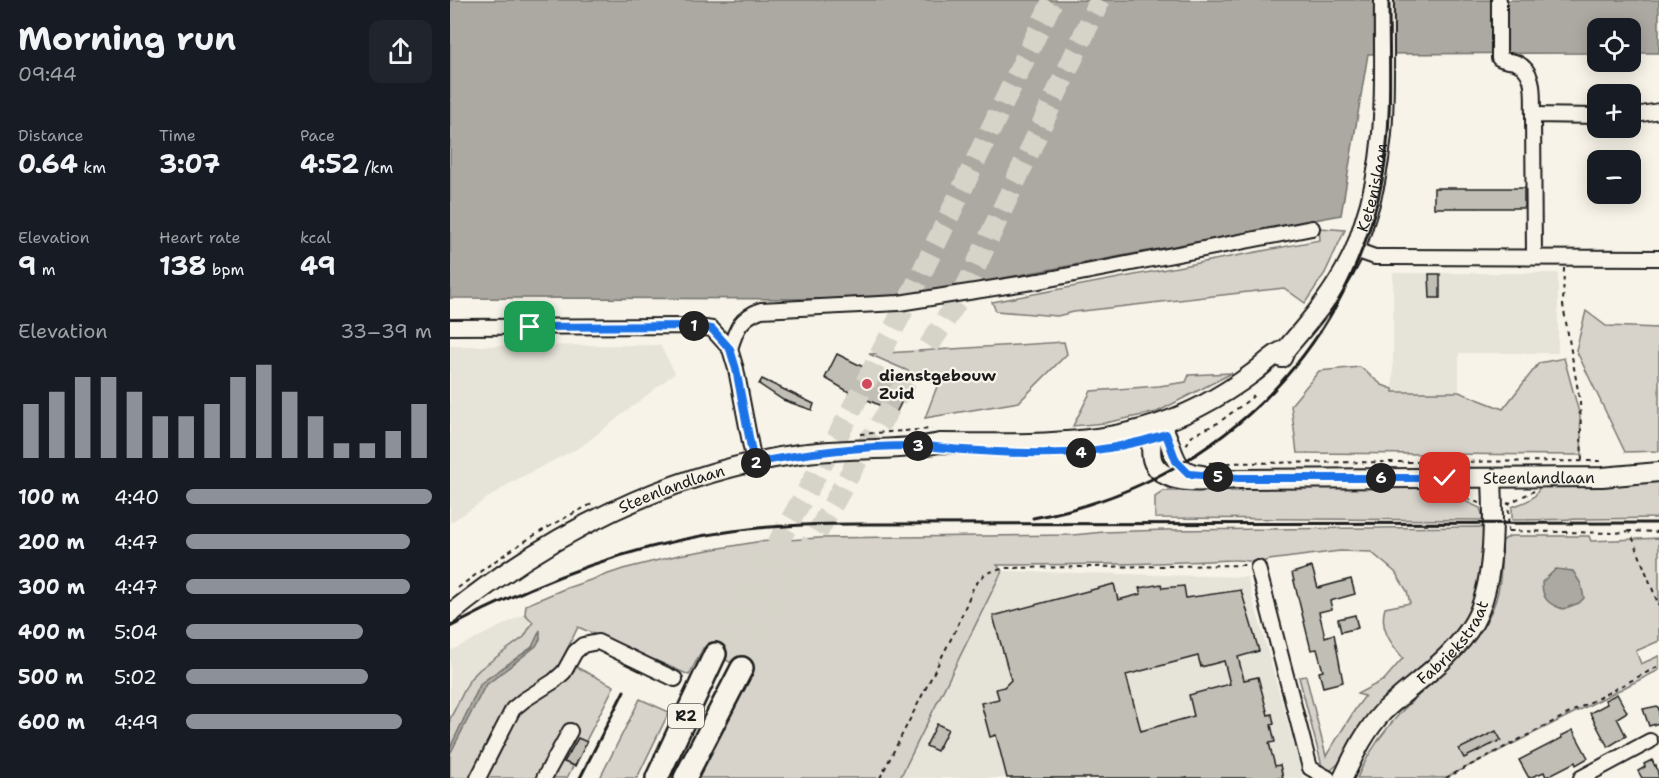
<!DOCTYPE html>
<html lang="en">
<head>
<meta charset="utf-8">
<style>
  body { margin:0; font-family:"Shantell Sans",sans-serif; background:#20242c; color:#f1f3f6; height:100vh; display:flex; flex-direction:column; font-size:22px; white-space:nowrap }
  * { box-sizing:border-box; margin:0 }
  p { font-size:20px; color:#9ea1a6 }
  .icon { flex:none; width:33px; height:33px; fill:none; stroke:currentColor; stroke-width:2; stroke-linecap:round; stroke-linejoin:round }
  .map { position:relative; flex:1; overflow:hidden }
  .drawer { display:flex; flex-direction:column; background:#171b24; width:450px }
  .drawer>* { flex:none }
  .controls { position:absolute; left:1137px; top:18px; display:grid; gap:12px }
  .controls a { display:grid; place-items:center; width:54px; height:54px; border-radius:12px; background:#171b24; box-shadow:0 3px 15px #0003; font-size:30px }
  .pin { position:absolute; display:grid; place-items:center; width:51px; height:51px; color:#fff; margin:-26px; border-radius:12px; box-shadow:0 3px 9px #0006 }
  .km { position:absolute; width:30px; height:30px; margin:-15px; border-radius:50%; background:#222; color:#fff; font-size:16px; line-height:30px; text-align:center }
  .round { display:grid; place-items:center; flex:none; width:63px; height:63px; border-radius:12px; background:#20242c }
  .overview { display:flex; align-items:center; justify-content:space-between; height:102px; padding:0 18px }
  h1 { font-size:33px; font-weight:700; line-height:45px }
  .figures { display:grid; grid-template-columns:repeat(3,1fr); gap:9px; height:102px; padding:6px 18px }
  .figures div { display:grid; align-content:center }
  .figures b { font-size:26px; font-weight:700 }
  .figures small { font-size:16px; font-weight:400 }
  .figures p { font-size:16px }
  .chart { height:168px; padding:12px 18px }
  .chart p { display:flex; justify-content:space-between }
  .chart svg { width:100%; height:108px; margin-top:6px; stroke:#8c9099; stroke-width:6 }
  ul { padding:0 18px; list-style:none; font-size:20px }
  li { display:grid; grid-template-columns:96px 72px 1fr; align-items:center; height:45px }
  li i { height:15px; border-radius:8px; background:#8c9099 }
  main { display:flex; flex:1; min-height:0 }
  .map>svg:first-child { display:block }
  .built { fill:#e6e3d9 }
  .green { fill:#d7d3cb; stroke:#7a7874; stroke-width:1.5 }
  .water { fill:#aca9a2; stroke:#72716c; stroke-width:1.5 }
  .building { fill:#c0beb5; stroke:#1c1c1c; stroke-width:1.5; fill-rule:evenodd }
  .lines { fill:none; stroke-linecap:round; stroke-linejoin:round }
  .highway-tunnel { stroke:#d6d3c9; stroke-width:21; stroke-dasharray:21 10; stroke-linecap:butt }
  .minor-casing { stroke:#1c1c1c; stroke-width:18 }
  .major-casing { stroke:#1c1c1c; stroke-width:22 }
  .highway-casing { stroke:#1c1c1c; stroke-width:26 }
  .path { stroke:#1c1c1c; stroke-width:2; stroke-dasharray:4.5 4.5; stroke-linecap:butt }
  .minor { stroke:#f7f3e8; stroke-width:14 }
  .major { stroke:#f7f3e8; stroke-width:18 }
  .highway { stroke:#f7f3e8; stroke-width:21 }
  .rail { stroke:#1c1c1c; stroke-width:3 }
  .route-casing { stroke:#fff; stroke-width:12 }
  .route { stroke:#1a73e8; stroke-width:8 }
  .poi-dot { fill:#d1495b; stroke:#f7f3e8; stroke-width:2 }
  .labels { text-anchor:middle; stroke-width:4.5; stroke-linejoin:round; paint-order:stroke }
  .shield { fill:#f7f3e8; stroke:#5e5c59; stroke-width:1.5 }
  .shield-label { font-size:15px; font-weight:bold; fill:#1c1c1c }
  .street-label { font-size:16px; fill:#1c1c1c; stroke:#f7f3e8 }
  .poi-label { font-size:16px; font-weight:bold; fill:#1c1c1c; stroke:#f7f3e8; text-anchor:start }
</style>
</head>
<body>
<main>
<section class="drawer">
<div class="overview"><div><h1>Morning run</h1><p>09:44</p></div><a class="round"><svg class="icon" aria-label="share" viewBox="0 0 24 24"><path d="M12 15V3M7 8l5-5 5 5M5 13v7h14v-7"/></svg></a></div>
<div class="figures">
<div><p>Distance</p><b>0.64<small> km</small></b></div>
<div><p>Time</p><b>3:07</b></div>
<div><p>Pace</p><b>4:52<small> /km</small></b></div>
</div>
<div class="figures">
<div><p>Elevation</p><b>9<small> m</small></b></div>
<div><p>Heart rate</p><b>138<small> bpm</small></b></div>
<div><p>kcal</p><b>49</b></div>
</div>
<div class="chart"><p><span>Elevation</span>33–39 m</p>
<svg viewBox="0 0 160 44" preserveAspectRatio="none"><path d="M5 44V22M15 44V17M25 44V11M35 44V11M45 44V17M55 44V27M65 44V27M75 44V22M85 44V11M95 44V6M105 44V17M115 44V27M125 44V38M135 44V38M145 44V33M155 44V22"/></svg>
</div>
<ul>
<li><b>100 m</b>4:40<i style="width:100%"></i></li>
<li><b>200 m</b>4:47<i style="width:91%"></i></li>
<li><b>300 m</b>4:47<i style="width:91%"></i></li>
<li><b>400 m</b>5:04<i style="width:72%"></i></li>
<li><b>500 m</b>5:02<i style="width:74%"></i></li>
<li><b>600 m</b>4:49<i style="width:88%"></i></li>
</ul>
</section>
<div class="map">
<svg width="1209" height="778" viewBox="0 0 1209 778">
  <rect width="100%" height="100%" fill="#f7f3e8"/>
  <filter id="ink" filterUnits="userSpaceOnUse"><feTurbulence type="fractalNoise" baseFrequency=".0167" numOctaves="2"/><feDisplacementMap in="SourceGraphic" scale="12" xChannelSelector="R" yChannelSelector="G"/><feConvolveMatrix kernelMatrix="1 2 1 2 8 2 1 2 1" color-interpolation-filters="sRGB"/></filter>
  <g filter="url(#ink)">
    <g class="built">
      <polygon points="943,273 1108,273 1108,353 1009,353 1009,392 943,392"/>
      <polygon points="210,345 225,373 132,446 62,482 0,523 0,346"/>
      <polygon points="552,571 797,577 853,778 450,778"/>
      <polygon points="75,614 83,622 74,637 61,648 0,718 0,651"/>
    </g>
    <g class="green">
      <polygon points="869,228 895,230 875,273 855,303 834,288 624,312 607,316 546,311 542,302 870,240"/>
      <polygon points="1136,311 1156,326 1209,328 1209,451 1175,452 1126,350"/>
      <polygon points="614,342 617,354 569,402 475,418 488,384 419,354"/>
      <polygon points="1114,358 1130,416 1132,455 847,453 841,405 869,371 910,367 932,385 943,389 943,392 1009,392 1053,409 1089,363"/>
      <polygon points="782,373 707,412 655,423 623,426 641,391 709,386 736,382 739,375"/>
      <path d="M1209 480V518L1062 520V507C1074 502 1089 499 1089 485Z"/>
      <polygon points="992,486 993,491 1030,508 1034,520 705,518 705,497 714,491 792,491 792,487"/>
      <path d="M1034 527 1033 575 1026 598 1015 619 994 649 910 728 888 764 881 770H873L849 677 856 676 876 756 906 708 915 696 907 694 934 680 953 658C940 643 929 627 935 608L960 603 957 591 945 572 921 552 890 551 819 560C806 565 796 559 783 560 704 564 626 565 547 565L552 571 450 778H248L301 673 253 648 239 675 128 627 112 660 164 686 117 778H0V719L20 679 30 669 74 637 83 622 75 614 76 605 114 589 173 569 229 555 306 542 369 538 623 535 654 532 715 530Z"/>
      <path d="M1060 536H1139L1141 541 1209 538V641L1186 651 1191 664 1209 656V670L995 778H907C918 753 934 730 953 710 984 679 1022 654 1041 612 1052 590 1051 565 1052 541Z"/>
      <polygon points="190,699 219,712 187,778 150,778"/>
    </g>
    <g class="water">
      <polygon points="0,0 1209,0 1209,53 1181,53 1180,28 1148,28 1147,53 918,54 891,215 441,299 0,298"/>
      <path d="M1106 569 1123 571 1131 584 1134 598 1129 603 1113 609C1097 604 1092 598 1092 582Z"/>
      <polygon points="90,630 90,639 86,646 35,686 0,754 0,748 31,683 82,647"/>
    </g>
    <g class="building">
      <rect x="984" y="188" width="90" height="20"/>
      <polygon points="979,274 990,274 990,298 980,298"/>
      <polygon points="387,354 458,389 446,413 418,400 416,402 375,378"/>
      <polygon points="312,379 364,404 362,410 333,400 309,384"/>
      <polygon points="862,567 868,588 901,579 905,594 880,601 882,609 869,612 875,637 884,634 893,682 873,687 869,672 873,671 867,649 861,650 842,573"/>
      <path d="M664 584 668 600 691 594 689 588 711 584 712 588 734 586 736 598 791 590 809 651 788 657 794 680 808 677 818 715 822 714 824 724 821 725 825 742 819 743 825 766 830 765 833 778H557L546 735 540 737 531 703 549 699 546 689 554 687 561 680 543 616ZM748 656 751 667 774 661 780 684 739 695 744 716 691 731 676 675Z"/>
      <polygon points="905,615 908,628 891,632 888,619"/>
      <polygon points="1167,694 1177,712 1167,718 1176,736 1158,747 1140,713 1157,704 1155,700"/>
      <polygon points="1207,706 1209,709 1209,723 1199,726 1193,709"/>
      <polygon points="487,724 498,729 487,751 476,746"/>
      <polygon points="1123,730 1138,758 1126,765 1125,762 1096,777 1094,772 1079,778 1069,760 1112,738 1111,736"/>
      <polygon points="1046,731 1051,740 1014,758 1009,749"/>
      <polygon points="128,738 137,742 125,766 114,762"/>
      <polygon points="1202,760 1205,766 1206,765 1209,778 1192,778 1188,771 1195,767 1194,764"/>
    </g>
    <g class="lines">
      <g class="highway-tunnel">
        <polyline points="265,654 383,445 459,299 603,0"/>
        <polyline points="292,668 411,454 516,287 650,0"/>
      </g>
      <defs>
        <g id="minor">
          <path d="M1049 0V58C1055 62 1061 60 1067 63 1087 72 1082 98 1083 115"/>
          <polyline points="1180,116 1209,111"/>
          <polyline points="905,250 925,257 936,257 1209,258"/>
          <polyline points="1084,257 1083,115 1148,116"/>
          <polyline points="0,327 241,326 262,329 280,349 286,369 304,463"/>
          <path d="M280 349C286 329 290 318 311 310L449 303 589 281 862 228"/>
          <polyline points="808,568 860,768 878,778"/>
          <polyline points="28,778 63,709 74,700 104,681 114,672 125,652 133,645 148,642 225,679"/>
          <polyline points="94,778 120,731"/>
          <polyline points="1131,778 1200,741"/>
        </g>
        <g id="major">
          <path id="s1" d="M832 358 836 349C860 321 884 293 900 260 906 249 909 238 913 226 940 148 933 81 934 0"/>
          <path d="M716 434C726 457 724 472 752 475"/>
          <path id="s2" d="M702 438C701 446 700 455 703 462 716 490 765 480 789 479L1152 477 1209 472"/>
          <path id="s3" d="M0 614C100 533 221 472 349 454 396 447 444 452 490 443 581 443 666 449 749 407 768 397 786 386 803 373 814 365 823 354 836 349"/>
          <path id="s4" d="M893 778C904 755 915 731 933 712 963 683 1003 659 1024 622 1045 584 1044 521 1042 478"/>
        </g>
        <g id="highway">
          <polyline points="207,778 265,654"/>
          <polyline points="235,778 292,668"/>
        </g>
      </defs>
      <use href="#minor" class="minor-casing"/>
      <use href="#major" class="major-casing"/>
      <use href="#highway" class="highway-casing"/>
      <g class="path">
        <polyline points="1114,268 1113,305 1130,402 1132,461"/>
        <polyline points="410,434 482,429"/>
        <polyline points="736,445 743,435 768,423 800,399 803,396 801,391"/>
        <polyline points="759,463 1155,461"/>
        <polyline points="1000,492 1029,503"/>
        <polyline points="1057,504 1084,491"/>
        <polyline points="1059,531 1166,533 1180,531"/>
        <polyline points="1058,532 1059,503"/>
        <polyline points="1209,532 1180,531 1209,606"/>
        <path d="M8 588C50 556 94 527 142 504"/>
        <polyline points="430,778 506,629 524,586 536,573 556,568 796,565"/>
        <polyline points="996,778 1209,666"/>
      </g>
      <use href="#minor" class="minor"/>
      <use href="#major" class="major"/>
      <use href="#highway" class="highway"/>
      <g class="rail">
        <path d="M583 518C759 486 896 358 932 181 943 122 939 60 939 0"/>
        <path d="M0 627C89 580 183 544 283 531 325 525 368 524 410 524L1209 523"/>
        <polyline points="130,778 174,691"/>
      </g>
    </g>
  </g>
  <g class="lines" filter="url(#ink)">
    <defs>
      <path id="route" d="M80 327 241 326 262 329 280 349 286 369 304 463C359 452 415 445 472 446 485 446 499 449 513 450 588 455 643 458 716 434L726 461 739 474 789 478H995"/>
    </defs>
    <use href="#route" class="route-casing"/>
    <use href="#route" class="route"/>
  </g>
  <circle class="poi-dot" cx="417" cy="384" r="6"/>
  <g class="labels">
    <rect class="shield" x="218" y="704" width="36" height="24" rx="4.5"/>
    <g class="shield-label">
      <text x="236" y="721">R2</text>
    </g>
    <g class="street-label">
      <text dy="6" stroke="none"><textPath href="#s1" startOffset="196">Ketenislaan</textPath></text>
      <text dy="6" stroke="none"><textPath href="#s2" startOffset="417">Steenlandlaan</textPath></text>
      <text dy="6" stroke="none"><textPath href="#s3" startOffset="256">Steenlandlaan</textPath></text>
      <text dy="6" stroke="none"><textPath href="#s4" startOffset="177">Fabriekstraat</textPath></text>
    </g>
    <g class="poi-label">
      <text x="429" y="381">dienstgebouw<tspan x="429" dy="18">Zuid</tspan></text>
    </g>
  </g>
</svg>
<div class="controls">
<a><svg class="icon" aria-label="locate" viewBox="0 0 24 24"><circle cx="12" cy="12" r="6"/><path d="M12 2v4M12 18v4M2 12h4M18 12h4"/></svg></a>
<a>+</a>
<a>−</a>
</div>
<div class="pin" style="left:80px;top:327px;background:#1e9e55"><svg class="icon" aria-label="arrive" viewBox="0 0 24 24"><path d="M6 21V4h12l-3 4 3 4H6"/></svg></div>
<div class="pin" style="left:995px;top:478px;background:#d93025"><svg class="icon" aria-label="check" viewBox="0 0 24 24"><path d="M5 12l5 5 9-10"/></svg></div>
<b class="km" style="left:244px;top:326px">1</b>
<b class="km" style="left:306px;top:463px">2</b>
<b class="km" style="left:468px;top:446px">3</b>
<b class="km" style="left:631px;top:453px">4</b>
<b class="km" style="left:768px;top:477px">5</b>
<b class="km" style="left:931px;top:478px">6</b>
</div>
</main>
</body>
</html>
